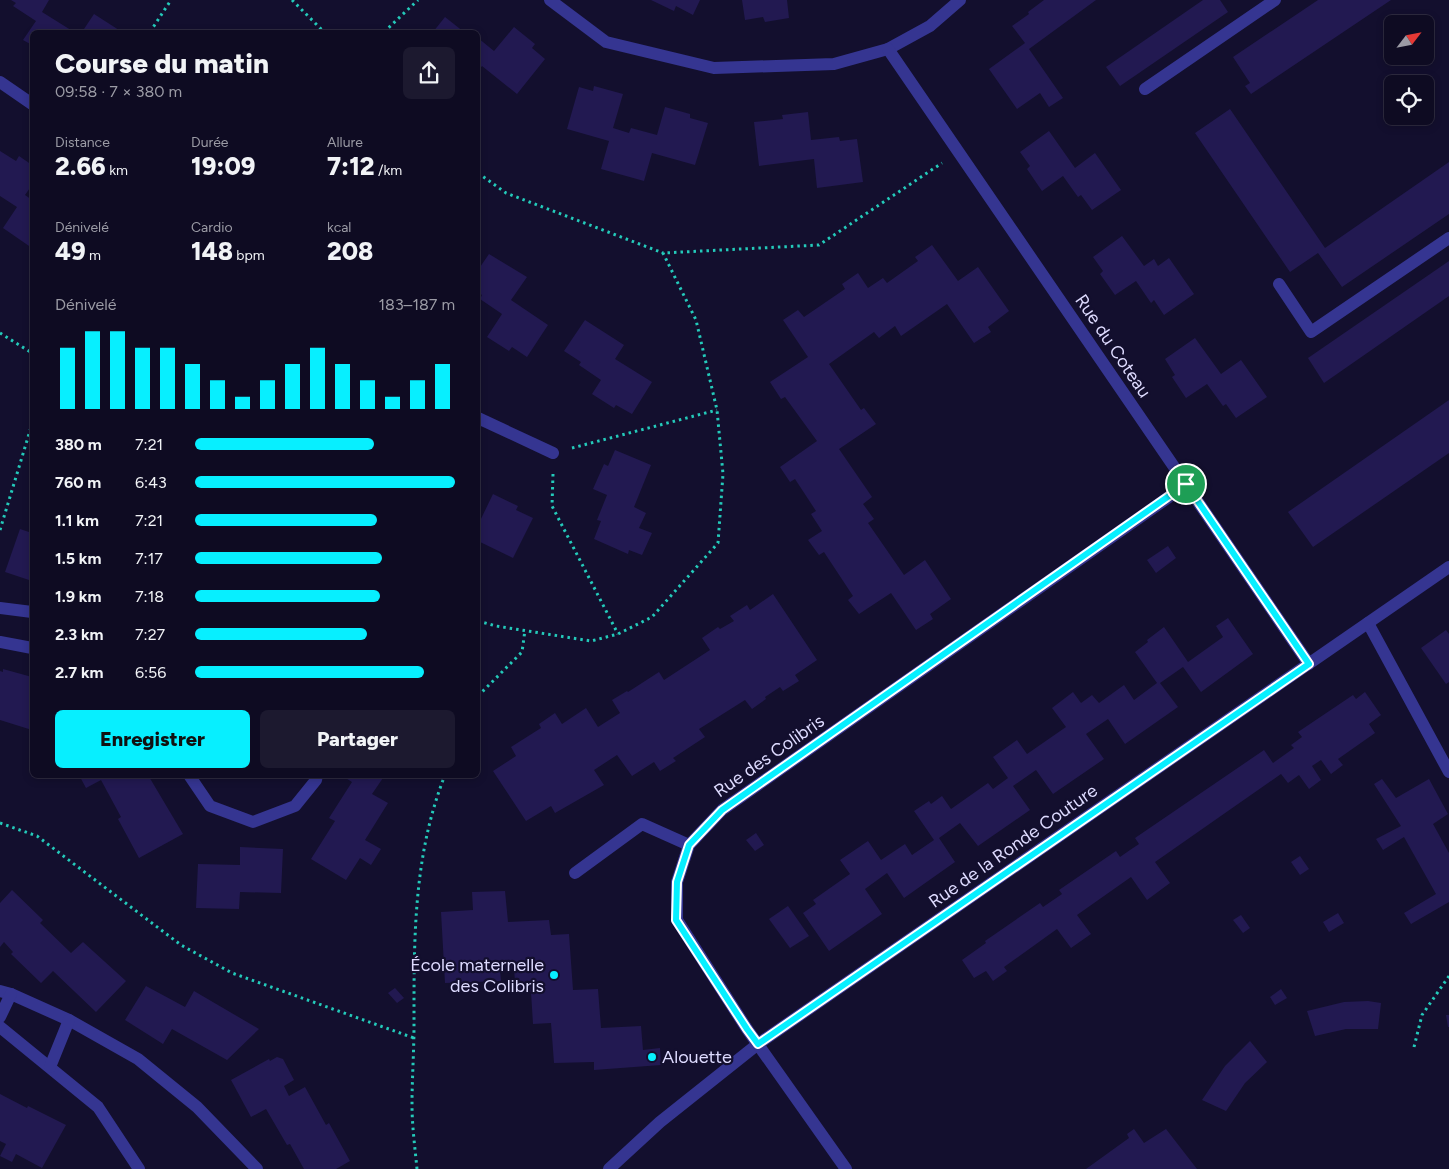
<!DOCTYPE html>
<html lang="fr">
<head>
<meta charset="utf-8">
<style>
  body { margin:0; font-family:Figtree,sans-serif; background:#1c192f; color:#f1f3f6; height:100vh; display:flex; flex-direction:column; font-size:19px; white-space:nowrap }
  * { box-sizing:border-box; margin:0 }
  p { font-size:16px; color:#9b9ba5 }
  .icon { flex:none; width:28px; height:28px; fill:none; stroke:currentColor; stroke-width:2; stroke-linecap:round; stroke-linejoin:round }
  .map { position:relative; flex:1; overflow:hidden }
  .panel { position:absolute; left:30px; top:30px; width:450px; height:748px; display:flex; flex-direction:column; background:#0e0b22; border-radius:8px; box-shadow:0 2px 8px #0003,0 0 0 1px #2e2b40 }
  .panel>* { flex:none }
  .needle { width:32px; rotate:58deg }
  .controls { position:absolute; left:1384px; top:15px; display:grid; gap:10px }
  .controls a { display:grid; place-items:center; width:50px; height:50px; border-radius:8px; background:#0e0b22; box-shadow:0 2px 8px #0003,0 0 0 1px #2e2b40; font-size:25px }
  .pin { position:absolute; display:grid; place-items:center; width:42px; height:42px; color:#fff; margin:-21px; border:2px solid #fff; border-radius:50%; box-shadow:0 1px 5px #0007 }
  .round { display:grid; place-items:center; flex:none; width:52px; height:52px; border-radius:8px; background:#1c192f }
  .overview { display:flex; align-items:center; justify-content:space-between; height:85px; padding:0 25px }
  h1 { font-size:28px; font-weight:800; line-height:38px }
  .figures { display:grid; grid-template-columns:repeat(3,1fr); gap:8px; height:85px; padding:5px 25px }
  .figures div { display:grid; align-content:center }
  .figures b { font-size:25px; font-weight:800 }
  .figures small { font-size:14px; font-weight:400 }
  .figures p { font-size:14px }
  .chart { height:140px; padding:10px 25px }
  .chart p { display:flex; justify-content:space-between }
  .chart svg { width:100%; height:90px; margin-top:5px; stroke:#07efff; stroke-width:6 }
  .button { display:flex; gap:10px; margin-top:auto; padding:10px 25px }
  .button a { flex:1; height:58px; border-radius:8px; background:#07efff; color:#111; font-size:20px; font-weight:800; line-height:58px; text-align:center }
  .button a+a { background:#1c192f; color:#f1f3f6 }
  ul { padding:0 25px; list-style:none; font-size:16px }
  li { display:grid; grid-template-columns:80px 60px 1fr; align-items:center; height:38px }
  li i { height:12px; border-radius:6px; background:#07efff }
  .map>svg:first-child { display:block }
  .building { fill:#221951 }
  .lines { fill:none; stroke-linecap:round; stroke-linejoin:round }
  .path { stroke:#24caba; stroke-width:3; stroke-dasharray:2.5 4; stroke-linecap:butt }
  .minor { stroke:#353591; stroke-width:12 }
  .route-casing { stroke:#fff; stroke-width:10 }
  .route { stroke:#07efff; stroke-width:6 }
  .poi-dot { fill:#07efff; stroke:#130f2e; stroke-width:2 }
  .labels { text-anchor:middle; stroke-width:4.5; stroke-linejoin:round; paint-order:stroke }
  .street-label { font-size:18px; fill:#dedbff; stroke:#130f2e }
  .poi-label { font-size:18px; fill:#dedbff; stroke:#130f2e; text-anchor:end }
</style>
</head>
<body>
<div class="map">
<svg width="1449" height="1169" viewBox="0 0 1449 1169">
  <rect width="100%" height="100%" fill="#130f2e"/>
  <g class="building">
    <polygon points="11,0 49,0 42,12 74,32 32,32 32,45 23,40 36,21 13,6 16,3"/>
    <polygon points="651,0 700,0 693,15 676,6 674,11"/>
    <polygon points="742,0 787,0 789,18 765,22 763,17 745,20"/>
    <polygon points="1044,0 1096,0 1029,49 1063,98 1049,107 1040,93 1017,109 989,69 1025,43 1012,26 1029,14 1028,12"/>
    <polygon points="1203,0 1220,0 1228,12 1120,86 1106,67"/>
    <polygon points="1318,0 1391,0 1251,94 1245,86 1250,83 1233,57"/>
    <polygon points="94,14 122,32 82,32"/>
    <polygon points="445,17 464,32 433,32"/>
    <polygon points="514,27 535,44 532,48 545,59 517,94 482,66 478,71 478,38 494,51"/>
    <polygon points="594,86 623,94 613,128 629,133 631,128 657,135 665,107 690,114 690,118 708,123 695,165 652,153 644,181 601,169 609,141 567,129 579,87 593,91"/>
    <polygon points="1230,109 1325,248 1449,162 1449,214 1342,287 1318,253 1290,272 1195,133"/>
    <polygon points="808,112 811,140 839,137 840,141 857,139 863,182 817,188 814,159 759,166 754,122 783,119 782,115"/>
    <polygon points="1049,131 1075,168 1095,153 1121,190 1092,210 1081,195 1078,197 1063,176 1042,191 1027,169 1030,166 1020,152"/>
    <polygon points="0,151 16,161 19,156 32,165 32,185 25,195 32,200 32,248 3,228 17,207 0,196"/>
    <polygon points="1122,236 1144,266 1154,259 1158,266 1169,258 1194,294 1164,315 1154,300 1151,303 1136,281 1115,295 1100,274 1103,271 1093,257"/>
    <polygon points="932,245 958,281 978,267 1009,311 988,327 991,332 974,343 947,304 901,336 895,326 879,338 874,332 829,364 861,410 864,408 876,424 839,449 872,497 863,504 874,519 868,523 904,575 925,560 951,599 930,614 933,619 916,630 891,593 859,614 848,600 853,596 824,552 819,555 808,540 822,531 811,514 816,511 795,479 790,482 780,467 817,441 785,397 781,399 770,382 808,357 783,320 798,310 804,317 845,289 842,284 858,273 868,288 883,278 887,283 918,261 915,257"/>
    <polygon points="489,254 527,277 511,300 548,325 527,357 512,347 509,351 487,337 502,314 480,299 482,295 478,292 478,270"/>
    <polygon points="1449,261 1449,296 1324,383 1308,358"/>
    <polygon points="585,320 624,345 615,359 652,382 632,414 616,405 614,408 592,394 601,380 579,365 581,362 564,351"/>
    <polygon points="1195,338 1221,374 1241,360 1267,397 1236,418 1226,404 1223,406 1207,384 1186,398 1172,377 1175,375 1165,359"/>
    <polygon points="1449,400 1449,453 1313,547 1288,512"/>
    <polygon points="615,450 651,465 634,507 646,513 639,528 652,533 642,555 629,550 628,554 594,539 601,521 597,520 607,495 593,489 604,464 608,466"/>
    <polygon points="493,494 518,506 516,510 533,518 513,558 478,541 478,522 479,523"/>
    <polygon points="20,529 32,533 32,581 5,572"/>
    <polygon points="1168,546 1176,558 1156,573 1147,560"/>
    <polygon points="773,594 817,660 795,675 799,681 783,691 780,687 765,697 766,699 752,709 745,700 699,729 705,737 673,758 676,761 660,771 654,762 632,776 617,755 594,770 604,785 555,813 551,806 526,821 493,771 516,756 511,747 541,728 539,724 555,713 562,724 586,708 598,727 620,713 612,700 627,691 628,692 659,672 664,680 710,650 702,638 718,627 720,629 734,621 730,616 747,605 750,610"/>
    <polygon points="1228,618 1253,654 1201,692 1183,667 1160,683 1178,707 1125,744 1108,719 1086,734 1104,759 1053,794 1036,770 1013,786 1030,810 978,846 960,823 939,838 955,862 904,898 887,873 865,889 882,914 829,951 803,913 816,904 813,900 850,874 840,860 868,841 881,860 905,844 912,855 934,840 914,811 929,801 931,804 942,796 951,809 988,783 993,789 1008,778 993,757 1017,740 1027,754 1066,727 1052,708 1073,692 1081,703 1092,695 1099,703 1124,685 1134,700 1157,683 1135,652 1148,642 1147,640 1164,627 1188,662 1223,637 1216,626"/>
    <polygon points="1446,630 1449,634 1449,682 1446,684 1421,648"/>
    <polygon points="3,669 32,677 32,730 0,720 0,671 3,672"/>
    <polygon points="1365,692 1381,715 1369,724 1375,733 1338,759 1343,765 1331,774 1321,760 1312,766 1321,780 1309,789 1299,775 1288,783 1281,774 1155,862 1170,883 1147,900 1131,877 1077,915 1091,934 1071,948 1057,929 1004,967 1007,971 993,981 986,971 974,978 962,960 986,943 985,941 1040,903 1043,907 1062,894 1059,890 1116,851 1120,857 1130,850 1139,844 1135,838 1264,750 1273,763 1294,748 1291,745 1302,737 1298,732 1353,695 1356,699"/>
    <polygon points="79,775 148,775 183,834 139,858 118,819 121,817 101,780 86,788"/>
    <polygon points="341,775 385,775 372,794 388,803 365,840 381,849 371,865 360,858 346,880 311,859 335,821 329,818 352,782"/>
    <polygon points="1382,779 1396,798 1429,779 1448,814 1433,824 1449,853 1449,902 1411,924 1404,913 1436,894 1404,837 1383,850 1376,839 1401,826 1374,784"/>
    <polygon points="756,833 764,845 755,851 746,840"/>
    <polygon points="240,847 283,849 281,893 240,892 239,909 196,908 198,864 240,865"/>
    <polygon points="1300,856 1309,869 1300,875 1291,862"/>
    <polygon points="12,890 43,920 40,923 71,953 83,942 126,981 96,1012 53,971 41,983 11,954 13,952 4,942 0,947 0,903"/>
    <polygon points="505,891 508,922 549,920 551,935 569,934 573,990 598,989 601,1028 641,1026 643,1050 660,1048 661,1065 594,1070 594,1062 554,1063 551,1023 533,1024 531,992 516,993 514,969 500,970 501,981 445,983 441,912 473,910 472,892"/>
    <polygon points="788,906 809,936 790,948 769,919"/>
    <polygon points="1338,913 1344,923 1329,932 1323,922"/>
    <polygon points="1241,915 1250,928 1243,933 1233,920"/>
    <polygon points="146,986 185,1007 194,991 259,1029 227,1060 172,1029 163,1044 125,1020"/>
    <polygon points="395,988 404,998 397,1003 388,993"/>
    <polygon points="1281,989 1287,998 1275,1005 1270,997"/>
    <polygon points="1368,1001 1381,1003 1378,1029 1346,1029 1315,1036 1307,1011 1344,1002"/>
    <polygon points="1446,1015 1449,1015 1449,1027 1448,1027"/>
    <polygon points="1250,1041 1267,1062 1245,1083 1226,1111 1202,1100 1225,1066"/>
    <polygon points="277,1057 283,1059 294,1080 284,1086 289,1096 305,1087 326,1125 329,1123 350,1161 336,1169 304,1169 290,1144 287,1145 266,1109 251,1117 231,1080 269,1059 270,1061"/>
    <polygon points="0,1094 27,1108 28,1106 66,1125 42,1168 16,1154 12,1162 0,1156 6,1144 0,1141"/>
    <polygon points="1134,1129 1144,1143 1166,1129 1197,1169 1086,1169 1129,1138 1127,1134"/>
  </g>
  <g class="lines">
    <g class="path">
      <polyline points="292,0 324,32"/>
      <polyline points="150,32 171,0"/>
      <polyline points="384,32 418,0"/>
      <polyline points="478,173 506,193 663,253"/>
      <polyline points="0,333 32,353"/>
      <polyline points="572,448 717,410"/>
      <polyline points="553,474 552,506 618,634"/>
      <polyline points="0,530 32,424"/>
      <polyline points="478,621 496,626 591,641 618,634 652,617 718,543 723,474 717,410 696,320 663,253 819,245 942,163"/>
      <polyline points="478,696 522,652 525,630"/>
      <polyline points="0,823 37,836 181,945 232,973 414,1038"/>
      <polyline points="1414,1047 1422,1015 1449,976"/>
      <path d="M417 1169C415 1148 412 1126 412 1105 412 1078 414 1052 414 1025 414 940 413 856 445 775"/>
    </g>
    <g class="minor">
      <polyline points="550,0 606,42 714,68 834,64 888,49 930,26 960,0"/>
      <polyline points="888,49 1309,664"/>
      <polyline points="0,82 32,104"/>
      <polyline points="1145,89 1275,0"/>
      <polyline points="1279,284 1311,332 1449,238"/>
      <polyline points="478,418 553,453"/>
      <polyline points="0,608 32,612"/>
      <polyline points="1368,623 1449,772"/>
      <polyline points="0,642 32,648"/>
      <polyline points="189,775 210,806 253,822 295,806 316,780 317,775"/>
      <polyline points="575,873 642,824 689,845"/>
      <polyline points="0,991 11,994 69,1020 138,1059 197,1107 257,1169"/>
      <polyline points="0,1017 11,994"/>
      <polyline points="0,1027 98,1107 139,1169"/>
      <polyline points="50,1067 69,1020"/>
      <polyline points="609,1169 660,1122 758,1044 1449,567"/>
      <polyline points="846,1169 747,1029 677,920 677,882 689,845 722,810 1186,485"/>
    </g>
  </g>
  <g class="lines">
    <defs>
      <polygon id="route" points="1186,484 1309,664 758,1044 747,1029 676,920 677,882 689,845 722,810"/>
    </defs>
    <use href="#route" class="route-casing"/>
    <use href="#route" class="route"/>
  </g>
  <g class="poi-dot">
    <circle cx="554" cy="975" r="5"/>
    <circle cx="652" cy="1057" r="5"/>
  </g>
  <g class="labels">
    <g class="street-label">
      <text transform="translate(1113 346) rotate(56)" y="6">Rue du Coteau</text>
      <text transform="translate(769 756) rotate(-35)" y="6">Rue des Colibris</text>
      <text transform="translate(1013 846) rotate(-35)" y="6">Rue de la Ronde Couture</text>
    </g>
    <g class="poi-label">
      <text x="544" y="971">École maternelle<tspan x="544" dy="21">des Colibris</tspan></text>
      <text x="662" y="1063" text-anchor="start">Alouette</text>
    </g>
  </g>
</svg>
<div class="controls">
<a><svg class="needle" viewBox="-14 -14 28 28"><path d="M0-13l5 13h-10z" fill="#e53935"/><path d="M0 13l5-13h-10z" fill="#9b9ba5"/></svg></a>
<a><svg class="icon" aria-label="locate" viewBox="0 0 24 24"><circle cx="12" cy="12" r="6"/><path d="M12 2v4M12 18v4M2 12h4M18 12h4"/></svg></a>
</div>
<div class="pin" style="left:1186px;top:484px;background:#1e9e55"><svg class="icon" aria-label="arrive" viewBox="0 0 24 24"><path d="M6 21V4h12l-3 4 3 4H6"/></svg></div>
<section class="panel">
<div class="overview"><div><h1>Course du matin</h1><p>09:58 · 7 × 380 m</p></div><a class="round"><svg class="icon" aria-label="share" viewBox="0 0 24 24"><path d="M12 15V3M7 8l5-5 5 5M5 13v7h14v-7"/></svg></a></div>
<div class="figures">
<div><p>Distance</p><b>2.66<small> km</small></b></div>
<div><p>Durée</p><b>19:09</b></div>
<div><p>Allure</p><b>7:12<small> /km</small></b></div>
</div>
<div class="figures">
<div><p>Dénivelé</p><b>49<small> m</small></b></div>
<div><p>Cardio</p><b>148<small> bpm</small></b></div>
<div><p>kcal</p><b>208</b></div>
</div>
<div class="chart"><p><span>Dénivelé</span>183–187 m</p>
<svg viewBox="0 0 160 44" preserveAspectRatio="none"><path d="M5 44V14M15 44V6M25 44V6M35 44V14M45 44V14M55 44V22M65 44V30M75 44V38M85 44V30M95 44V22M105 44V14M115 44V22M125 44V30M135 44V38M145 44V30M155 44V22"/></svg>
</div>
<ul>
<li><b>380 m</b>7:21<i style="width:69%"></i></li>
<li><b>760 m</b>6:43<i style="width:100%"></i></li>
<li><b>1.1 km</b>7:21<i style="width:70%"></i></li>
<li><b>1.5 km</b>7:17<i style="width:72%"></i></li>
<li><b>1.9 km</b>7:18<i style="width:71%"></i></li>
<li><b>2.3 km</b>7:27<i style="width:66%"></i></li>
<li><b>2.7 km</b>6:56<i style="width:88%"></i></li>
</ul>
<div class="button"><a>Enregistrer</a><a>Partager</a></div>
</section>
</div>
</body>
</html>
